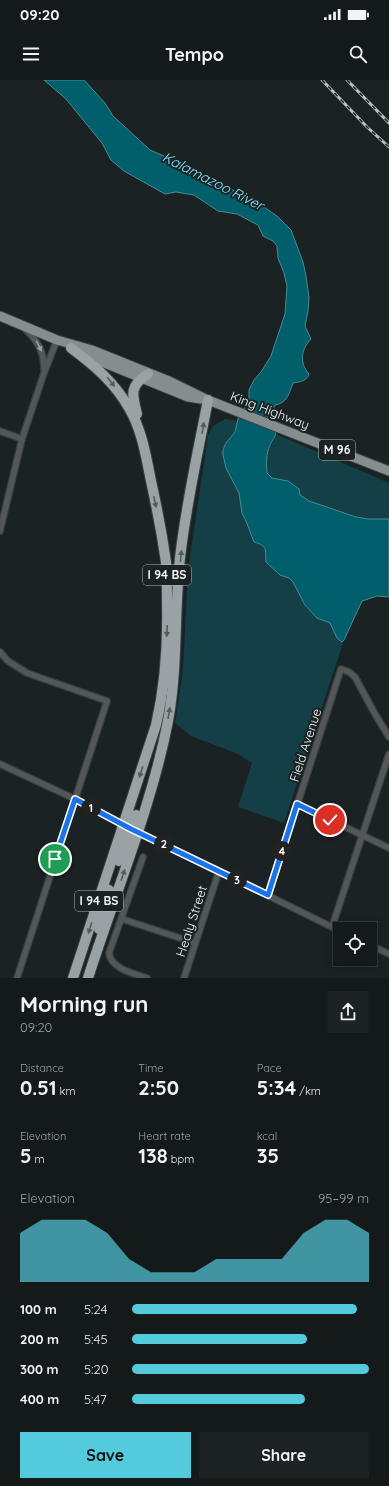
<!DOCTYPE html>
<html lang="en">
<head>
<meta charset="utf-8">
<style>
  body { margin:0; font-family:Quicksand,sans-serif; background:#1d2323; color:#f1f3f6; height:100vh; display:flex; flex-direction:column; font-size:15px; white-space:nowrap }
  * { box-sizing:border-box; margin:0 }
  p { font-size:13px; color:#9da1a2 }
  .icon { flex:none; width:22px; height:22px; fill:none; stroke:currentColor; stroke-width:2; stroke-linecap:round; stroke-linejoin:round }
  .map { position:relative; height:898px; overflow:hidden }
  .side { display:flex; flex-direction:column; background:#141a1a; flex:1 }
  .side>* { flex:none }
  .buttons { position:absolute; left:333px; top:842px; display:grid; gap:8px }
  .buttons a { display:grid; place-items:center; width:44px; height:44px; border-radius:0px; background:#141a1a; box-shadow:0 2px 10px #0003,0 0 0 1px #333839; font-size:20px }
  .pin { position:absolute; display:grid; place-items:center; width:34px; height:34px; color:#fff; margin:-17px; border:2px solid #fff; border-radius:50%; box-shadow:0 1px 4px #0007 }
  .km { position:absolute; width:20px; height:20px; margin:-10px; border-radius:50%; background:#222; color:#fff; font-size:11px; line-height:20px; text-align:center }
  .round { display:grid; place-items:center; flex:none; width:42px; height:42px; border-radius:0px; background:#1d2323 }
  .summary { display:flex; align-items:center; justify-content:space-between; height:68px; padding:0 20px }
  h1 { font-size:22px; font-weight:700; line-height:30px }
  .metrics { display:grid; grid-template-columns:repeat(3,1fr); gap:6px; height:68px; padding:4px 20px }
  .metrics div { display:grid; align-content:center }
  .metrics b { font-size:20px; font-weight:700 }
  .metrics small { font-size:11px; font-weight:400 }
  .metrics p { font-size:11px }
  .chart { height:112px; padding:8px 20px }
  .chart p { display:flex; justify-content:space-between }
  .chart svg { width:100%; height:72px; margin-top:4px; fill:#54cadd; opacity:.7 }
  .action { display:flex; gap:8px; margin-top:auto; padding:8px 20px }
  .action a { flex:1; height:46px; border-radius:0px; background:#54cadd; color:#111; font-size:16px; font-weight:700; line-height:46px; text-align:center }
  .action a+a { background:#1d2323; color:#f1f3f6 }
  ul { padding:0 20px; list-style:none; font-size:13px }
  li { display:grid; grid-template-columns:64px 48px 1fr; align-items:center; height:30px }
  li i { height:10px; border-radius:5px; background:#54cadd }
  .status { display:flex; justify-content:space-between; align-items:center; height:28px; padding:0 20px; background:#141a1a; direction:ltr }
  .status svg { height:11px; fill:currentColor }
  header { display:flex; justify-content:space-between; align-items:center; height:52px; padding:0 20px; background:#141a1a; font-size:18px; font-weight:700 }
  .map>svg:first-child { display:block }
  .green { fill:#143f46 }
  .water { fill:#005f6b; stroke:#488c95 }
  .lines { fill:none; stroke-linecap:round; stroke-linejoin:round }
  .street-casing { stroke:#384041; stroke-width:8 }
  .primary-casing { stroke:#384041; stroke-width:11 }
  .highway-casing { stroke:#384041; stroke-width:12 }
  .street { stroke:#535757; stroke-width:5.5 }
  .primary { stroke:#858d8e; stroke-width:9 }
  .highway { stroke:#99a2a4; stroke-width:10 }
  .rail-casing { stroke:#bac1c1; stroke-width:3 }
  .rail { stroke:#1a2223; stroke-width:1.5; stroke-dasharray:4.5; stroke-linecap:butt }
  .oneway { fill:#9a9f9f }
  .oneway2 { fill:#535c5d }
  .route-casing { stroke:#fff; stroke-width:8 }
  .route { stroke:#1a73e8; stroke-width:5 }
  .labels { text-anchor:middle; stroke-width:4; stroke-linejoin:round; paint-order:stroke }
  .shield { fill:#1a2223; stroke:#b0b6b7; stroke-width:1 }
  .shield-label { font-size:12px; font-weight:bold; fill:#f0f6f6 }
  .street-label { font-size:13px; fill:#f0f6f6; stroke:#1a2223 }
  .water-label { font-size:14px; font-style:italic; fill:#7ee8fa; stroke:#1a2223 }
</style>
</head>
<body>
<div class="status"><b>09:20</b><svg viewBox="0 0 49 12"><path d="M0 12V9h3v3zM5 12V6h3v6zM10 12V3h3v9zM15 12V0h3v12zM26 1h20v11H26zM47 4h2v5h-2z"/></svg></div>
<header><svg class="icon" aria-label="menu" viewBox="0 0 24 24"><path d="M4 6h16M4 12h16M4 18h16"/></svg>Tempo<svg class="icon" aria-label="search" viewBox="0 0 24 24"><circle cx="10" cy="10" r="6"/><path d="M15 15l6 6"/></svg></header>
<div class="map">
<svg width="389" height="898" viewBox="0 0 389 898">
  <rect width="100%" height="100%" fill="#1a2223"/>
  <g class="green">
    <path d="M225 339 238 341 235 352 226 363 223 370V375L226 388 239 413 242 433 246 441 254 462C262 465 267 466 266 476L280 495 289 498 293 502 305 525 317 538 330 543 337 558 342 561 344 560 284 743 238 727 252 683 238 674 191 656 175 643 183 590 188 490 208 356 213 346Z"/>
    <path d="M276 354 389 403V439H368L356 437 309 421 300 415 299 409 288 401 269 397C261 382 270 367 276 354Z"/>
  </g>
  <path class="water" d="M44 0H84L105 23 113 36 150 70 164 76 180 89 210 103 229 108 261 125 277 136 291 150 303 182 306 196 309 218 308 231 305 246 311 259C301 269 299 283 309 294 307 301 300 302 293 303 289 314 287 323 275 325 268 336 277 339 276 351 276 357 272 360 270 365 266 375 266 383 267 393L272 398 288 401 299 409 300 415 309 421 356 437 368 439H389V517L377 516 362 521 344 560 342 562 337 558 330 543 317 538 305 525 293 502 289 498 280 495 266 482C265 469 268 466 254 462L246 441 242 433 239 413 226 388 223 375V370L226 363 235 352 239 335 246 326V321L249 317V310L254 300 261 292 271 276 285 234 287 206 284 193 278 178 277 166 273 161 263 156 258 145 237 134 218 131 194 115 176 112 165 114 124 91 111 80 102 63 66 19Z"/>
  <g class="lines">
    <defs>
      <g id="street">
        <path d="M26 250C38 261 44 272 44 289"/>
        <polyline points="0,351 22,359"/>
        <polyline points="0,451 22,359 44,293 57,260"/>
        <polyline points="0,572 8,581 27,593 107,621 17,898"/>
        <polyline points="0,684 75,719 125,746"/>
        <polyline points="297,724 389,768"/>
        <polyline points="137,751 340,851"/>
        <path d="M143 777 109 873C111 889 135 894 147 898"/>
        <polyline points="268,815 341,589 349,592 355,597 375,634 389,657"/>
        <polyline points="122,839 195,863"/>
        <polyline points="332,847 389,674"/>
        <polyline points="370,865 389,874"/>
        <polyline points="184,898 219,791"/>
      </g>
      <g id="primary">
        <polyline points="0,236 57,260 92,270 169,301 208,320 389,391"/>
        <polyline points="80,273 188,317 201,319"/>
      </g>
      <g id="highway">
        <path d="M71 268C94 285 115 303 129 328 142 350 146 376 151 401 157 428 162 454 166 482 167 496 167 510 167 524 168 564 165 606 156 645L73 898"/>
        <path d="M137 334C132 314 129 306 148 294"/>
        <polyline points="119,781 136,735"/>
        <polyline points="99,849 109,810"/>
        <path d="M88 898C115 813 151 729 168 641 178 587 174 532 180 478 186 424 198 372 208 320"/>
      </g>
    </defs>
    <use href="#street" class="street-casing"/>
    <use href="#primary" class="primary-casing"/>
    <use href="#highway" class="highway-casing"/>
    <use href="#street" class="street"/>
    <use href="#primary" class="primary"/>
    <use href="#highway" class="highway"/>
    <defs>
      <g id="rail">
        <polyline points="322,0 367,47 389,67"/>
        <polyline points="347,0 389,43"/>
      </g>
    </defs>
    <use href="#rail" class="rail-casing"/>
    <use href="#rail" class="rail"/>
  </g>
  <defs><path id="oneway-solid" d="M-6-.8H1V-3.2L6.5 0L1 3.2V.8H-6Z"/></defs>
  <use class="oneway" href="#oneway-solid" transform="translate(39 266) rotate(63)"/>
  <g class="oneway2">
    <use href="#oneway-solid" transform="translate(111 302) rotate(51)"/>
    <use href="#oneway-solid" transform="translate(203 348) rotate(-80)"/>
    <use href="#oneway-solid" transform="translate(155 422) rotate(78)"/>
    <use href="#oneway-solid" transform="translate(181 476) rotate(-84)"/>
    <use href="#oneway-solid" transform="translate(167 551) rotate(93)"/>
    <use href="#oneway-solid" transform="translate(169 633) rotate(-80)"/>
    <use href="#oneway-solid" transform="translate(141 692) rotate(108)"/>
    <use href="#oneway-solid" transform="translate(123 795) rotate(-71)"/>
    <use href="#oneway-solid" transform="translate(90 848) rotate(108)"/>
  </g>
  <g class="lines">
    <defs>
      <polyline id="route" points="55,779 75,719 131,749 268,815 297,724 330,740"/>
    </defs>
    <use href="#route" class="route-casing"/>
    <use href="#route" class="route"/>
  </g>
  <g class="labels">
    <g class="shield">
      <rect x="319" y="360" width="36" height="20" rx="3"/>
      <rect x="143" y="485" width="48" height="20" rx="3"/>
      <rect x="75" y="811" width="48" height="20" rx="3"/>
    </g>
    <g class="shield-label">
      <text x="337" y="374">M 96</text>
      <text x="167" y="499">I 94 BS</text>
      <text x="99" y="825">I 94 BS</text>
    </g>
    <g class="street-label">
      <text transform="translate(270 330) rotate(21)" y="5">King Highway</text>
      <text transform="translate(305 665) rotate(-72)" y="5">Field Avenue</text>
      <text transform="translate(191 841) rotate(-72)" y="5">Healy Street</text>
    </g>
    <g class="water-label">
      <text transform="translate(213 101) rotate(27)" y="5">Kalamazoo River</text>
    </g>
  </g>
</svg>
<div class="buttons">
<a><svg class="icon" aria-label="locate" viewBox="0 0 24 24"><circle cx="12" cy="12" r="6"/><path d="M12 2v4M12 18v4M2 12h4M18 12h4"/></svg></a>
</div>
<div class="pin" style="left:55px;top:779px;background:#1e9e55"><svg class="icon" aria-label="arrive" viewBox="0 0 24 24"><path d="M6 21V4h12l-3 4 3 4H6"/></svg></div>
<div class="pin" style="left:330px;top:740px;background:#d93025"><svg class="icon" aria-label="check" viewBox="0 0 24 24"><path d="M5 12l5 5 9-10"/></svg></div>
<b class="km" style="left:91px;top:728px">1</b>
<b class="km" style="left:164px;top:764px">2</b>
<b class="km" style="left:237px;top:800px">3</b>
<b class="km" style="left:282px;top:771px">4</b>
</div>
<section class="side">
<div class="summary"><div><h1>Morning run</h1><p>09:20</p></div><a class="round"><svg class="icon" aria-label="share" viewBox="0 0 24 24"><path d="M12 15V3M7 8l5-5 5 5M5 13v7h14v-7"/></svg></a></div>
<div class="metrics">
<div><p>Distance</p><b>0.51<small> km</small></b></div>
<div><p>Time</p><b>2:50</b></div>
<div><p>Pace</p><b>5:34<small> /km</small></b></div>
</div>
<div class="metrics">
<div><p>Elevation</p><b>5<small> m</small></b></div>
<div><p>Heart rate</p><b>138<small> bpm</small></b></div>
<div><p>kcal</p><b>35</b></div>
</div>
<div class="chart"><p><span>Elevation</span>95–99 m</p>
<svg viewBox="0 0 160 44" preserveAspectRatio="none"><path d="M0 44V14L10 6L20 6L30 6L40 14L50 30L60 38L70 38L80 38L90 30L100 30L110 30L120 30L130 14L140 6L150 6L160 14V44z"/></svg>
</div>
<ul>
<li><b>100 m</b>5:24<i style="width:95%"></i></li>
<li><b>200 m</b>5:45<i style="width:74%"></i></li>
<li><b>300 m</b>5:20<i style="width:100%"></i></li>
<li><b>400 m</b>5:47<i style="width:73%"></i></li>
</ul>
<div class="action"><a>Save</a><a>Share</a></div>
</section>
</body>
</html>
